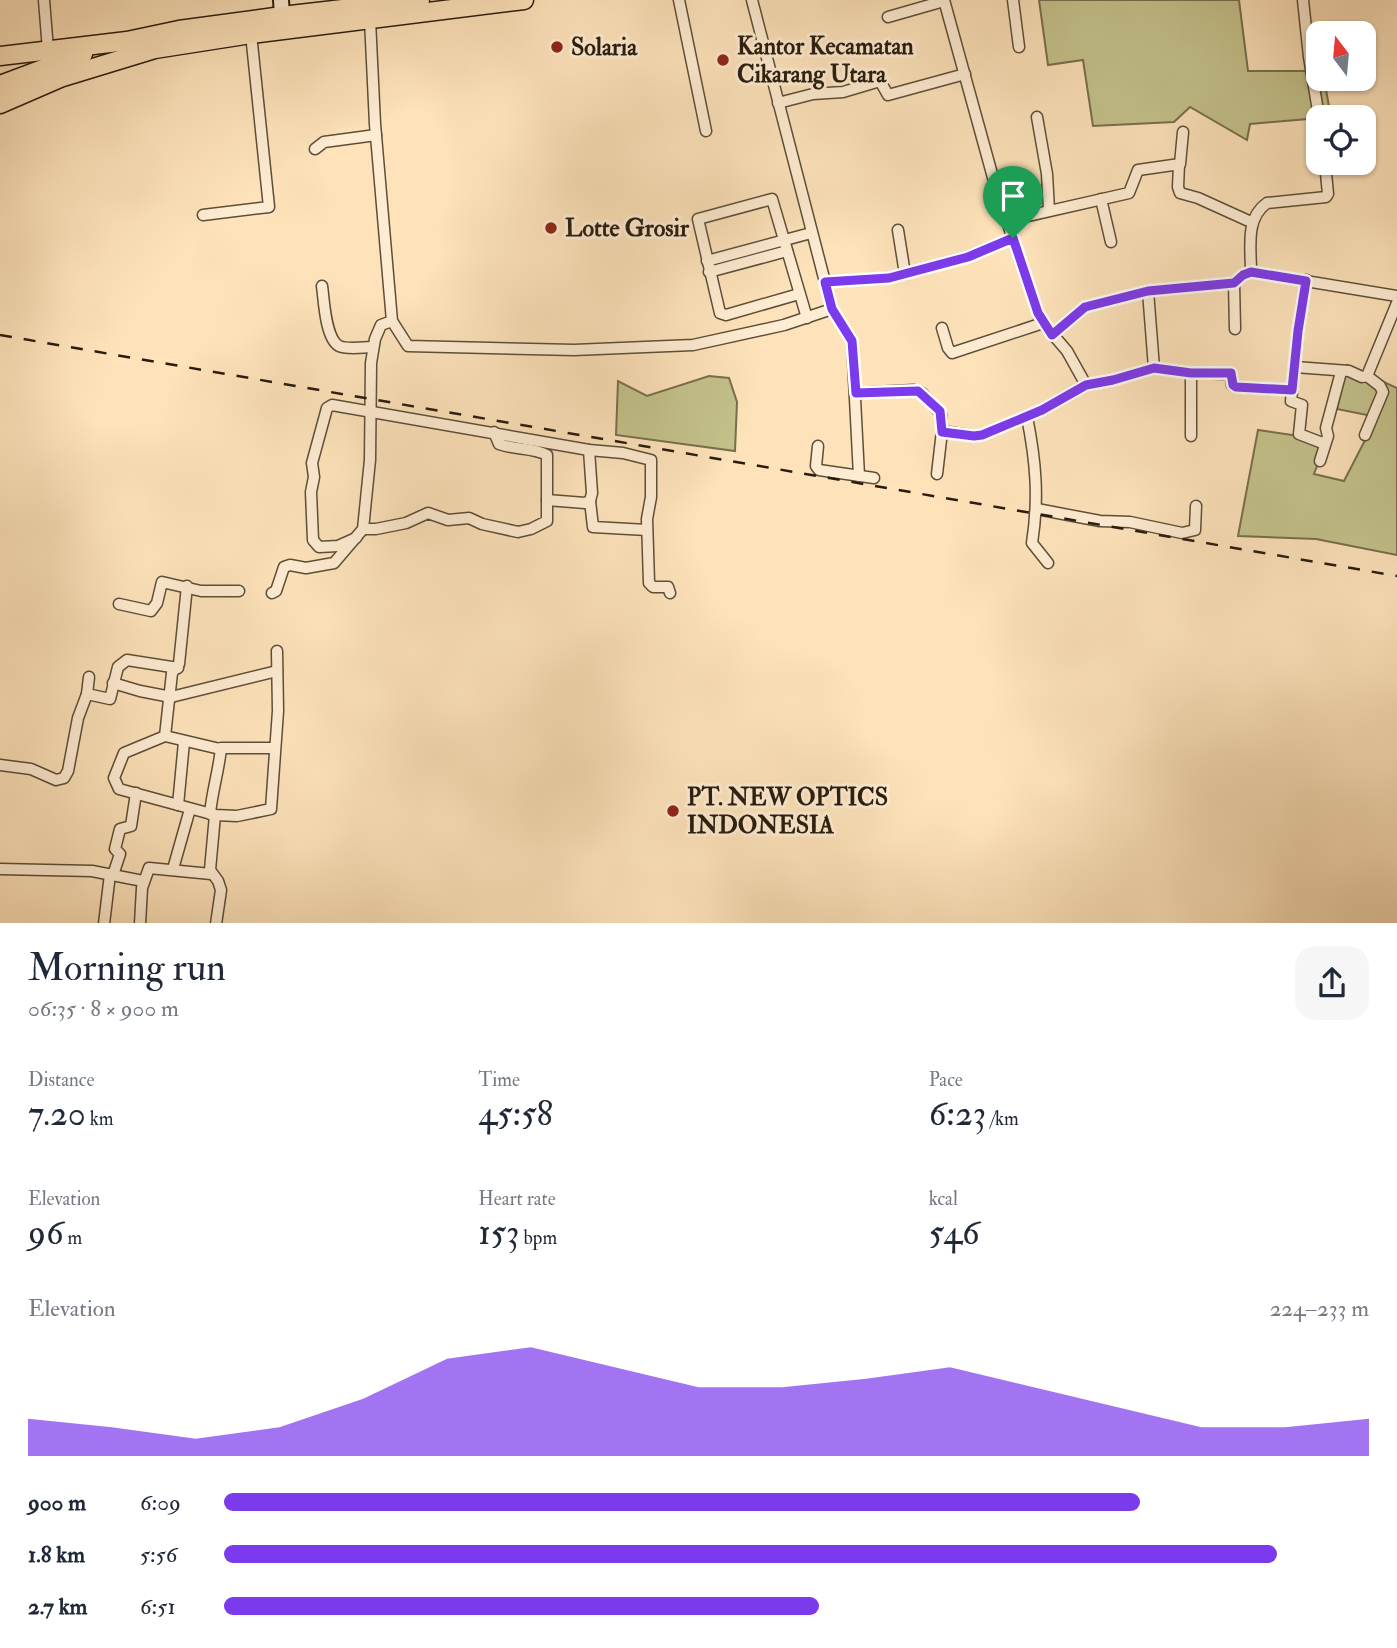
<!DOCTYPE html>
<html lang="en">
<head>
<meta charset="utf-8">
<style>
  body { margin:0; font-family:"IM FELL Double Pica",serif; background:#f6f6f7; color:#1f2937; height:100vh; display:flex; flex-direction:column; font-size:26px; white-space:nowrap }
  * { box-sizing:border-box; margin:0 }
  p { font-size:23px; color:#747a83 }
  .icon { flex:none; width:38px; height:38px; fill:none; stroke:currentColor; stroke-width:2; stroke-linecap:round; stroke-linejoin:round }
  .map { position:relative; height:923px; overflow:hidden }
  .details { display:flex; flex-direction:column; background:#fff; flex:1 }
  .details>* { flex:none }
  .needle { width:46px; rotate:344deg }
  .buttons { position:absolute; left:1306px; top:21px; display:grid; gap:14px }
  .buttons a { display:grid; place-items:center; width:70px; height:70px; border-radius:14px; background:#fff; box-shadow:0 2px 5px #0004; font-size:35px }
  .pin { position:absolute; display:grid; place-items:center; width:60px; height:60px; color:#fff; margin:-72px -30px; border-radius:50% 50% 50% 0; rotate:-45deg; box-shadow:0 0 7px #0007 }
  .pin .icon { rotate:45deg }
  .round { display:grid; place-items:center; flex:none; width:74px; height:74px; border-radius:21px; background:#f6f6f7 }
  .summary { display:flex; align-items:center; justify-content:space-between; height:119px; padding:0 28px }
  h1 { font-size:38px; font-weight:600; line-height:52px }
  .stats { display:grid; grid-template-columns:repeat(3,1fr); gap:10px; height:119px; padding:7px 28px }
  .stats div { display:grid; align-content:center }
  .stats b { font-size:35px; font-weight:600 }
  .stats small { font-size:19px; font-weight:400 }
  .stats p { font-size:19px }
  .chart { height:196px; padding:14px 28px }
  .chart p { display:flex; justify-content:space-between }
  .chart svg { width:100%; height:126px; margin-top:7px; fill:#7c3aed; opacity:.7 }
  ul { padding:0 28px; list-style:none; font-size:23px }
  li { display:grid; grid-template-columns:112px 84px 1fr; align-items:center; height:52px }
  li i { height:18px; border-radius:9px; background:#7c3aed }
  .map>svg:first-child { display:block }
  .green { fill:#c4c28c; stroke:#766f4d; stroke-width:2 }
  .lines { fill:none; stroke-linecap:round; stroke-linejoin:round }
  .minor-casing { stroke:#5d4e39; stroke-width:13 }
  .secondary-casing { stroke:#281c0e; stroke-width:18 }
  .trunk-casing { stroke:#281c0e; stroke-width:21 }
  .minor { stroke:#feecd2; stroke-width:10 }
  .secondary { stroke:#feecd2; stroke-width:14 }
  .trunk { stroke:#fde2ba; stroke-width:18 }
  .rail { stroke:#281c0e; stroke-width:2.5; stroke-dasharray:12 12; stroke-linecap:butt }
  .route-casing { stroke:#fff; stroke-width:14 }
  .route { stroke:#7c3aed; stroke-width:9 }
  .poi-dot { fill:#8f2418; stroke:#feecd2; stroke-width:2.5 }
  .labels { text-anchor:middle; stroke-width:6; stroke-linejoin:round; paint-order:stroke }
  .poi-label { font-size:24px; font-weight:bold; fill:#281c0e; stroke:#feecd2; text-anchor:start }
</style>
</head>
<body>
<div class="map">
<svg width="1397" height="924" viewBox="0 0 1397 924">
  <rect width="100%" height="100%" fill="#fde2ba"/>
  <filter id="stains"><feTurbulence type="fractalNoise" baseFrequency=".00286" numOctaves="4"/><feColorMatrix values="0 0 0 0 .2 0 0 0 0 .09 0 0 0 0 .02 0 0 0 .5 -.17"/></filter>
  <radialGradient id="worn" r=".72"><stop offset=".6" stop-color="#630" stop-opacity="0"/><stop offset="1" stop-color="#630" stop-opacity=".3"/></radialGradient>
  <g class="green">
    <polygon points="1039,0 1239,0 1248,71 1318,71 1318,79 1324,79 1331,117 1250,124 1247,140 1190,107 1174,122 1093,126 1083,60 1048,65"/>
    <polygon points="1347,365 1397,388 1397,555 1316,539 1238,536 1258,430 1327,440 1314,474 1344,481 1377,417 1337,409"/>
    <polygon points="709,376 729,378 737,402 735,451 616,435 618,381 647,396"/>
  </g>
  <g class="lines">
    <defs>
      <g id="minor">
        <polyline points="44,0 48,50"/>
        <polyline points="679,0 706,131"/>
        <polyline points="752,0 832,309 852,341 859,476"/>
        <polyline points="944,0 997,192 1038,313 1043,323 1067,351 1086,385"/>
        <polyline points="1013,0 1019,47"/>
        <polyline points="1303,0 1309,57 1319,117"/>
        <polyline points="888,17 944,1"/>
        <polyline points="370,20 375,124 392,321 408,346 574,350 693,345 784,325 832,309"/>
        <polyline points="778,103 813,94 843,92 880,81 888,95 965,74"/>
        <polyline points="1037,117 1047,174 1049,210"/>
        <polyline points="315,149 324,142 376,135"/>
        <polyline points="1179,164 1178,187 1180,193 1198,198 1251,222"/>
        <polyline points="1101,199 1111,242"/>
        <polyline points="203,215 269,207 251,34"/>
        <polyline points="1006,221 1129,193 1138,170 1180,164 1183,132"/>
        <polyline points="898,230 905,274"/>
        <polyline points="707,261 811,233"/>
        <polyline points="709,272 787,251"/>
        <polyline points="1251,272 1397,296"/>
        <polyline points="1306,280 1298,331 1291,401 1302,405 1299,434 1325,444"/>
        <polyline points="825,282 889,278 967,257 1013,238"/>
        <polyline points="1234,283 1235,329"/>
        <path d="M322 286C324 299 325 338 339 346 347 350 364 347 373 347"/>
        <polyline points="1148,291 1154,368"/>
        <polyline points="799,294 726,315 720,313 698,219 772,199 807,318"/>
        <polyline points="942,328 948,348 952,353 1043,323"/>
        <path d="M1052 335 1085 307 1148 291 1234 283 1243 275 1251 272C1251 249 1245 218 1267 203L1326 197 1328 194 1325 163"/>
        <polyline points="1295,367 1349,371 1362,377 1367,376 1397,303"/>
        <polyline points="856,393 914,390 922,393 941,414 942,431 937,474"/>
        <path d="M1027 417C1036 462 1039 498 1032 543L1048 563"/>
        <polyline points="942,431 974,436 982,435 1042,410 1086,385 1113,380 1154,368 1191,373 1231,374 1232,385 1236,387 1292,390"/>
        <polyline points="1365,435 1383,392 1380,386 1367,376"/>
        <polyline points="1191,436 1191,373"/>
        <polyline points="818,446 816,466 819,470 874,478"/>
        <polyline points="1320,461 1328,436 1326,428 1341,372"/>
        <polyline points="547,500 585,503 590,501 592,493 589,450"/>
        <polyline points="590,501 593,527 647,530"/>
        <polyline points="1037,509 1100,521 1130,522 1182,533 1195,530 1196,506"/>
        <path d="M363 529H376L406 523 428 513 448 520 469 518 482 524 518 532 531 529 547 521V455C533 447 515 450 499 444L494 432"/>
        <polyline points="356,538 338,546 319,547 313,540 311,492 314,477 312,463 327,408 332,405 589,450 623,453 651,460 651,497 647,519 649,583 653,587 668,587 670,593"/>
        <polyline points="187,586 179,664 172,673 165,736 124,753 114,778 119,789 215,815 237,816 271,809 278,711 277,651"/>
        <polyline points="272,593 276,591 284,567 290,565 306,568 334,563 363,529 370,460 371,363 375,339 381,325 392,321"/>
        <polyline points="119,604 151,611 157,603 162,582 201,591 239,591"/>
        <polyline points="113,683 140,691 171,697 277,671"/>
        <polyline points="87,694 89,677"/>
        <polyline points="165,736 220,749"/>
        <polyline points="0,765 31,769 56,780 64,778 68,771 78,718 87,694 110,699 118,667 127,660 178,668"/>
        <polyline points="178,805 184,742"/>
        <path d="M210 814C212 791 219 770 221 748H274"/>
        <polyline points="215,815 210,870 218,881 221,890 216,924"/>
        <polyline points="0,869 92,871 143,881"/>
        <polyline points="173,869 190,809"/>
        <polyline points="113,875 120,854 115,849 120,829 131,826 136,793"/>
        <polyline points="104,924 110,874"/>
        <polyline points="140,924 142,888 149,868 211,874"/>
      </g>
      <polyline id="secondary" points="281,0 282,16"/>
      <g id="trunk">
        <polyline points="0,56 127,41 179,30 282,16 420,0"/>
        <polyline points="0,85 83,54"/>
        <polyline points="0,104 60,78 155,49 251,34 524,0"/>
      </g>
    </defs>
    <use href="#minor" class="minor-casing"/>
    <use href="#secondary" class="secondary-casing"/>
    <use href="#trunk" class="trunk-casing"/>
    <use href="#minor" class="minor"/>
    <use href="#secondary" class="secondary"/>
    <use href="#trunk" class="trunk"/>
    <polyline class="rail" points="0,335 1397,576"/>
  </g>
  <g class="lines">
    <defs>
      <polygon id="route" points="1013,238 1038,313 1052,335 1085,307 1148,291 1234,283 1243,275 1251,272 1306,281 1298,331 1292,390 1236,387 1233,385 1231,373 1191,373 1154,368 1113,380 1086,385 1042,410 982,435 974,436 942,432 940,411 918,391 856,393 852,341 832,309 825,282 889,278 968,257"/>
    </defs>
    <use href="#route" class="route-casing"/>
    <use href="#route" class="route"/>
  </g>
  <g class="poi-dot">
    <circle cx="557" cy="47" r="7"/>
    <circle cx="723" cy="60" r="7"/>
    <circle cx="551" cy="228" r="7"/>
    <circle cx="673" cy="811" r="7"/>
  </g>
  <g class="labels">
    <g class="poi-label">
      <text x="737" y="54">Kantor Kecamatan<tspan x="737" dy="28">Cikarang Utara</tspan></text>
      <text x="571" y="55">Solaria</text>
      <text x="565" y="236">Lotte Grosir</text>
      <text x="687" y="805">PT. NEW OPTICS<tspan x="687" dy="28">INDONESIA</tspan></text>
    </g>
  </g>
  <rect width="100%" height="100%" filter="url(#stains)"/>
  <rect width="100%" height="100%" fill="url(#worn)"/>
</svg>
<div class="buttons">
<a><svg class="needle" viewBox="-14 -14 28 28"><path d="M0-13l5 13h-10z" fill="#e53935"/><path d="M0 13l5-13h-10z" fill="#747a83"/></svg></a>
<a><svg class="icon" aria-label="locate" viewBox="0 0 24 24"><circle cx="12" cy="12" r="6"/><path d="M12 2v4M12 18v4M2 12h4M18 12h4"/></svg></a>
</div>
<div class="pin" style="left:1013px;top:238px;background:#1e9e55"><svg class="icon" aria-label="arrive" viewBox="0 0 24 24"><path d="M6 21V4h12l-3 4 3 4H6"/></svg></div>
</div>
<section class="details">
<div class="summary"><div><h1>Morning run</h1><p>06:35 · 8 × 900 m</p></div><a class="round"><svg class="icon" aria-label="share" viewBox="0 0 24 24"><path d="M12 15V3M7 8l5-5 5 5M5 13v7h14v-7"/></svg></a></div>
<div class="stats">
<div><p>Distance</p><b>7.20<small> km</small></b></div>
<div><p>Time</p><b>45:58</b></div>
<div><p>Pace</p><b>6:23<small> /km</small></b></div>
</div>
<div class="stats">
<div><p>Elevation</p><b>96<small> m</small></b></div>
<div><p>Heart rate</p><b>153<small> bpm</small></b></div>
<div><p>kcal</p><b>546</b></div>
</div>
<div class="chart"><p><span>Elevation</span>224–233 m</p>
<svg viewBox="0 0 160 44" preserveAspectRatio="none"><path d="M0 44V31L10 34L20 38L30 34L40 24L50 10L60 6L70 13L80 20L90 20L100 17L110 13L120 20L130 27L140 34L150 34L160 31V44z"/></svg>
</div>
<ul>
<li><b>900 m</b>6:09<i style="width:80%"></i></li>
<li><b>1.8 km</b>5:56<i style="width:92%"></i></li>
<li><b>2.7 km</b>6:51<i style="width:52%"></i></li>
</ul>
</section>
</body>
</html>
